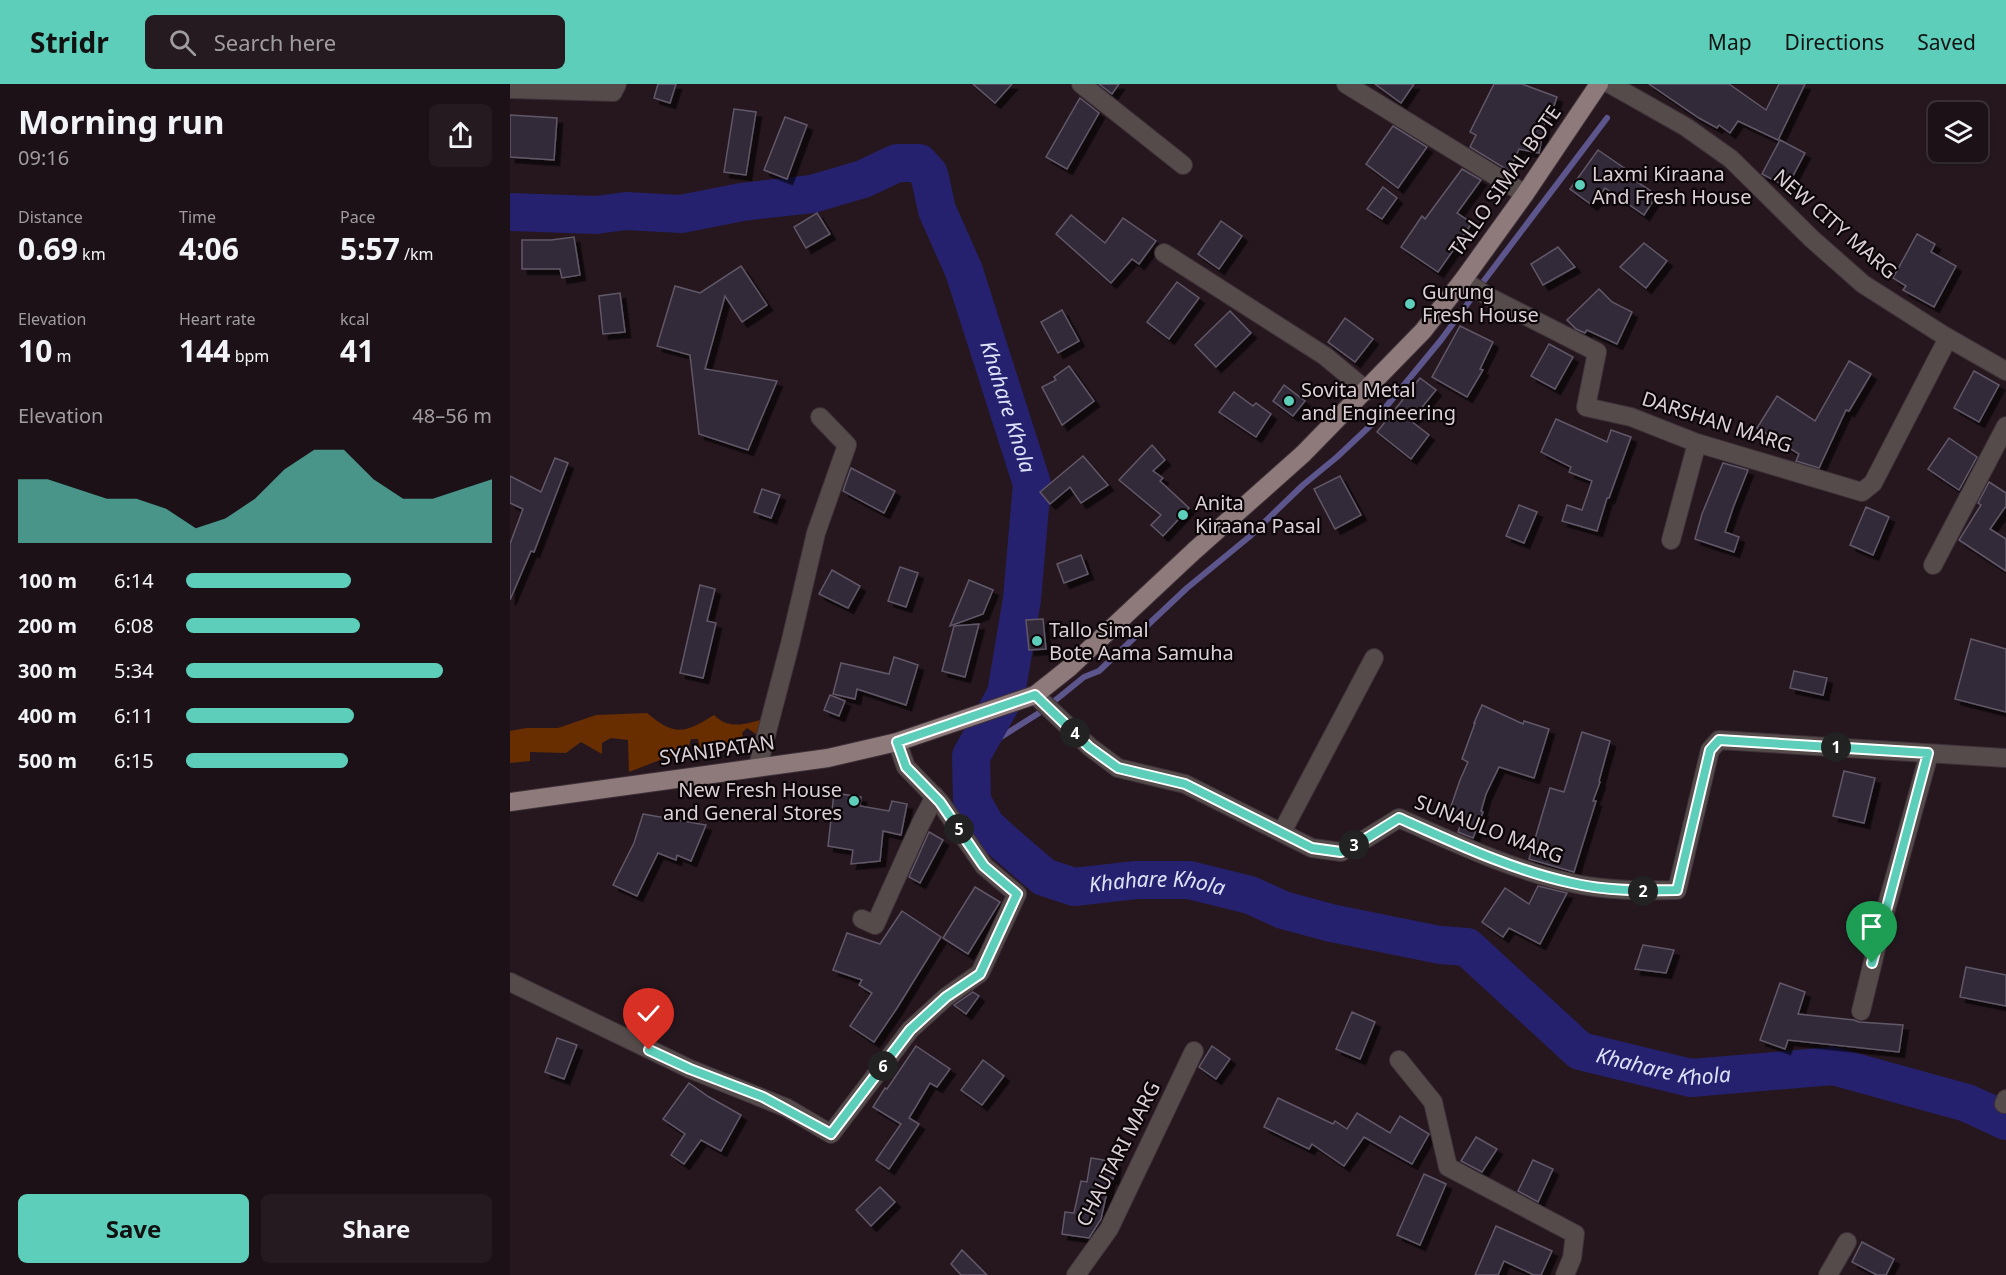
<!DOCTYPE html>
<html lang="en">
<head>
<meta charset="utf-8">
<style>
  body { margin:0; font-family:"Noto Sans",sans-serif; background:#251a20; color:#f1f3f6; height:100vh; display:flex; flex-direction:column; font-size:22px; white-space:nowrap }
  * { box-sizing:border-box; margin:0 }
  p { font-size:20px; color:#a09da1 }
  .icon { flex:none; width:33px; height:33px; fill:none; stroke:currentColor; stroke-width:2; stroke-linecap:round; stroke-linejoin:round }
  .map { position:relative; flex:1; overflow:hidden }
  .panel { display:flex; flex-direction:column; background:#1c1117; width:510px }
  .panel>* { flex:none }
  .fabs { position:absolute; left:1418px; top:18px; display:grid; gap:12px }
  .fabs a { display:grid; place-items:center; width:60px; height:60px; border-radius:9px; background:#1c1117; box-shadow:0 2px 4px #0004,0 0 0 2px #3a3136; font-size:30px }
  .pin { position:absolute; display:grid; place-items:center; width:51px; height:51px; color:#fff; margin:-62px -26px; border-radius:50% 50% 50% 0; rotate:-45deg; box-shadow:0 0 6px #0007 }
  .pin .icon { rotate:45deg }
  .km { position:absolute; width:30px; height:30px; margin:-15px; border-radius:50%; background:#222; color:#fff; font-size:16px; line-height:30px; text-align:center }
  .round { display:grid; place-items:center; flex:none; width:63px; height:63px; border-radius:9px; background:#251a20 }
  .head { display:flex; align-items:center; justify-content:space-between; height:102px; padding:0 18px }
  h1 { font-size:33px; font-weight:700; line-height:45px }
  .stats { display:grid; grid-template-columns:repeat(3,1fr); gap:9px; height:102px; padding:6px 18px }
  .stats div { display:grid; align-content:center }
  .stats b { font-size:30px; font-weight:700 }
  .stats small { font-size:16px; font-weight:400 }
  .stats p { font-size:16px }
  .chart { height:168px; padding:12px 18px }
  .chart p { display:flex; justify-content:space-between }
  .chart svg { width:100%; height:108px; margin-top:6px; fill:#5cceba; opacity:.7 }
  .primary-button { display:flex; gap:12px; margin-top:auto; padding:12px 18px }
  .primary-button a { flex:1; height:69px; border-radius:9px; background:#5cceba; color:#111; font-size:24px; font-weight:700; line-height:69px; text-align:center }
  .primary-button a+a { background:#251a20; color:#f1f3f6 }
  ul { padding:0 18px; list-style:none; font-size:20px }
  li { display:grid; grid-template-columns:96px 72px 1fr; align-items:center; height:45px }
  li i { height:15px; border-radius:8px; background:#5cceba }
  header { display:flex; align-items:center; gap:36px; box-sizing:border-box; height:84px; padding:0 30px; background:#5cceba; color:#111 }
  header strong { font-size:28px }
  nav { display:flex; gap:33px; margin-inline-start:auto; font-size:21px }
  .search { width:420px; height:54px; background:#251a20; display:flex; align-items:center; gap:15px; box-sizing:border-box; padding:0 21px; border-radius:9px; color:#a09da1; font-size:22px }
  main { display:flex; flex:1; min-height:0 }
  .map>svg:first-child { display:block }
  .green { fill:#682e00 }
  .lines { fill:none; stroke-linecap:round; stroke-linejoin:round }
  .stream { stroke:#5c568d; stroke-width:6 }
  .river { stroke:#26216e; stroke-width:38 }
  .building { fill:#322937; stroke:#615868; stroke-width:1.5; filter:url(#shadow) }
  .minor-casing { stroke:#3f3139; stroke-width:20 }
  .major-casing { stroke:#3f3139; stroke-width:20 }
  .minor { stroke:#554b4b; stroke-width:18 }
  .major { stroke:#8e7a7a; stroke-width:18 }
  .route-casing { stroke:#fff; stroke-width:12 }
  .route { stroke:#5cceba; stroke-width:8 }
  .poi-dot { fill:#5cceba; stroke:#0b0508; stroke-width:2 }
  .labels { text-anchor:middle; stroke-width:4.5; stroke-linejoin:round; paint-order:stroke }
  .poi-label { font-size:20px; fill:#dbd0d6; stroke:#0b0508; text-anchor:start }
  .street-label { font-size:20px; fill:#dbd0d6; stroke:#0b0508 }
  .water-label { font-size:21px; font-style:italic; fill:#dee2f9; stroke:#0b0508 }
</style>
</head>
<body>
<header>
<strong>Stridr</strong>
<div class="search"><svg class="icon" aria-label="search" viewBox="0 0 24 24"><circle cx="10" cy="10" r="6"/><path d="M15 15l6 6"/></svg>Search here</div>
<nav><a>Map</a><a>Directions</a><a>Saved</a></nav>
</header>
<main>
<section class="panel">
<div class="head"><div><h1>Morning run</h1><p>09:16</p></div><a class="round"><svg class="icon" aria-label="share" viewBox="0 0 24 24"><path d="M12 15V3M7 8l5-5 5 5M5 13v7h14v-7"/></svg></a></div>
<div class="stats">
<div><p>Distance</p><b>0.69<small> km</small></b></div>
<div><p>Time</p><b>4:06</b></div>
<div><p>Pace</p><b>5:57<small> /km</small></b></div>
</div>
<div class="stats">
<div><p>Elevation</p><b>10<small> m</small></b></div>
<div><p>Heart rate</p><b>144<small> bpm</small></b></div>
<div><p>kcal</p><b>41</b></div>
</div>
<div class="chart"><p><span>Elevation</span>48–56 m</p>
<svg viewBox="0 0 160 44" preserveAspectRatio="none"><path d="M0 44V18L10 18L20 22L30 26L40 26L50 30L60 38L70 34L80 26L90 14L100 6L110 6L120 18L130 26L140 26L150 22L160 18V44z"/></svg>
</div>
<ul>
<li><b>100 m</b>6:14<i style="width:54%"></i></li>
<li><b>200 m</b>6:08<i style="width:57%"></i></li>
<li><b>300 m</b>5:34<i style="width:84%"></i></li>
<li><b>400 m</b>6:11<i style="width:55%"></i></li>
<li><b>500 m</b>6:15<i style="width:53%"></i></li>
</ul>
<div class="primary-button"><a>Save</a><a>Share</a></div>
</section>
<div class="map">
<svg width="1496" height="1191" viewBox="0 0 1496 1191">
  <defs>
    <filter id="shadow"><feDropShadow dx="5.5" dy="5.5" stdDeviation="0" flood-color="#0009"/></filter>
  </defs>
  <rect width="100%" height="100%" fill="#26171f"/>
  <path class="green" d="M137 629C165 653 175 649 204 631 220 647 236 639 255 635L252 649 246 650 237 644 232 649 234 656 190 665 188 655H181L178 665 119 688 118 656 101 654 92 659V670L71 658 56 669 20 668V677L0 679V647L16 644H48L86 631Z"/>
  <g class="lines">
    <g class="stream">
      <polyline points="970,202 1097,34"/>
      <polyline points="542,619 574,593 589,587 677,504 739,453 793,401 827,373 861,341 931,256 961,215"/>
      <polyline points="461,672 529,629"/>
    </g>
    <path class="river" id="s1" d="M0 128 86 131 116 127 171 130 232 118 302 110 353 95 387 79H409L419 90 427 126 454 187 522 400 512 515 496 610 461 672 462 717 476 742 490 755 534 793 564 803 626 796H679L740 811 773 826 821 839 930 861 957 863 1070 967 1181 994 1323 982 1457 1019 1496 1037"/>
  </g>
  <g class="building">
    <polygon points="148,0 166,0 160,19 144,14"/>
    <polygon points="463,0 502,0 485,19"/>
    <polygon points="589,0 609,0 602,10"/>
    <polygon points="865,0 904,0 891,19"/>
    <polygon points="984,0 1012,0 1047,13 1040,34 1036,32 1029,69 1009,65 999,87 960,63 966,51 960,48"/>
    <polygon points="1139,0 1219,0 1256,26 1269,0 1295,0 1268,56 1228,37 1220,49 1209,41 1207,44 1189,34"/>
    <polygon points="570,14 589,29 557,85 536,73"/>
    <polygon points="224,25 246,28 236,91 214,88"/>
    <polygon points="0,31 47,34 44,76 0,73"/>
    <polygon points="275,33 297,41 277,95 254,86"/>
    <polygon points="883,42 917,63 888,104 856,80"/>
    <polygon points="1270,56 1295,69 1277,103 1252,90"/>
    <polygon points="1088,66 1120,88 1118,92 1147,111 1134,131 1095,104 1082,121 1060,105"/>
    <polygon points="952,85 971,96 947,129 962,139 928,188 891,163 912,132 915,135"/>
    <polygon points="873,103 887,114 872,135 857,125"/>
    <polygon points="307,129 320,150 296,164 284,143"/>
    <polygon points="561,131 595,159 613,134 646,157 629,180 622,175 601,199 546,150"/>
    <polygon points="711,137 732,152 709,185 688,170"/>
    <polygon points="1407,150 1425,160 1421,168 1446,182 1424,223 1393,206 1396,202 1383,194"/>
    <polygon points="64,153 70,191 52,194 50,185 12,185 12,156 41,156"/>
    <polygon points="1134,159 1157,177 1136,204 1110,183"/>
    <polygon points="1048,163 1065,183 1033,201 1021,180"/>
    <polygon points="231,182 257,221 232,238 215,212 195,285 267,297 238,366 189,350 180,271 147,262 165,202 190,209"/>
    <polygon points="667,198 689,214 659,255 637,238"/>
    <polygon points="1089,205 1102,218 1122,228 1107,260 1077,246 1075,249 1066,245 1057,236"/>
    <polygon points="110,209 115,248 93,250 89,212"/>
    <polygon points="552,226 569,257 548,269 531,238"/>
    <polygon points="720,227 741,249 706,283 685,261"/>
    <polygon points="835,234 863,255 845,278 818,258"/>
    <polygon points="950,242 983,258 970,285 973,286 957,313 922,293"/>
    <polygon points="1039,260 1063,273 1045,305 1021,292"/>
    <polygon points="1339,277 1361,290 1339,327 1336,326 1309,384 1286,377 1289,370 1247,344 1267,312 1305,337"/>
    <polygon points="559,282 584,317 552,341 532,303 546,296 544,293"/>
    <polygon points="1464,287 1489,301 1469,338 1444,324"/>
    <polygon points="910,294 926,306 901,337 919,351 901,375 867,348"/>
    <polygon points="774,301 795,317 783,332 763,317"/>
    <polygon points="724,308 743,322 746,319 761,330 746,353 709,328"/>
    <polygon points="1046,335 1097,358 1101,346 1121,353 1099,414 1097,414 1087,447 1052,437 1057,421 1072,426 1082,397 1059,388 1061,383 1031,368"/>
    <polygon points="1439,354 1467,373 1449,406 1418,385"/>
    <polygon points="642,361 655,376 643,387 653,394 650,397 679,424 653,452 641,441 651,431 609,396"/>
    <polygon points="573,372 598,401 571,419 560,403 540,420 530,408"/>
    <polygon points="45,374 58,379 24,468 21,467 0,516 0,460 13,425 0,419 0,392 31,408"/>
    <polygon points="1213,379 1238,386 1223,424 1215,448 1229,453 1224,468 1185,455 1192,430"/>
    <polygon points="341,384 385,407 374,429 333,407"/>
    <polygon points="830,392 851,431 825,445 804,405"/>
    <polygon points="1479,398 1496,409 1496,422 1480,445 1496,455 1496,487 1449,456 1471,421 1468,419"/>
    <polygon points="252,405 270,411 261,434 244,428"/>
    <polygon points="1009,421 1027,428 1014,459 996,452"/>
    <polygon points="1356,423 1379,433 1363,471 1340,461"/>
    <polygon points="571,471 578,490 554,499 547,480"/>
    <polygon points="390,483 408,489 396,523 378,517"/>
    <polygon points="322,486 350,502 338,524 309,510"/>
    <polygon points="459,496 483,506 473,530 440,542"/>
    <polygon points="190,501 205,505 197,537 206,539 193,594 170,589"/>
    <polygon points="533,535 536,565 519,566 516,536"/>
    <polygon points="469,540 455,593 432,587 444,542"/>
    <polygon points="1461,555 1496,565 1496,628 1445,615"/>
    <polygon points="384,573 408,581 396,621 347,605 345,615 323,610 331,579 379,590"/>
    <polygon points="1284,587 1317,594 1313,611 1280,604"/>
    <polygon points="320,611 335,617 329,632 314,626"/>
    <polygon points="972,621 1013,640 1014,637 1039,645 1024,694 989,683 976,710 971,727 973,728 963,754 948,748 952,736 938,731 950,696 958,678 952,675 965,639 964,639"/>
    <polygon points="1072,648 1100,657 1089,697 1090,698 1083,717 1086,717 1064,788 1019,775 1040,704 1054,708"/>
    <polygon points="1334,687 1365,694 1354,739 1323,732"/>
    <polygon points="324,709 351,713 350,722 379,727 382,717 397,720 391,751 373,747 370,777 341,780 343,766 318,762"/>
    <polygon points="133,730 196,741 181,777 167,771 166,776 148,769 127,812 103,801 124,759"/>
    <polygon points="419,748 433,756 410,799 399,793"/>
    <polygon points="1028,802 1057,809 1030,860 999,844 993,853 972,838 995,804 1019,820"/>
    <polygon points="465,803 490,818 458,870 433,854"/>
    <polygon points="392,827 431,853 387,924 364,958 340,942 362,909 349,901 352,896 323,886 337,849 370,860"/>
    <polygon points="1133,861 1164,866 1156,889 1125,885"/>
    <polygon points="1456,883 1496,891 1496,922 1450,913"/>
    <polygon points="1270,899 1295,908 1288,930 1344,936 1349,938 1393,941 1389,968 1278,956 1275,965 1250,956"/>
    <polygon points="463,908 469,912 456,930 444,921"/>
    <polygon points="842,928 865,938 850,975 826,965"/>
    <polygon points="47,954 67,961 54,995 35,988"/>
    <polygon points="406,962 440,985 427,1003 420,999 399,1034 409,1040 379,1085 366,1076 391,1040 363,1023 375,1004 377,1005"/>
    <polygon points="702,962 720,975 706,995 689,983"/>
    <polygon points="473,976 494,992 472,1021 451,1006"/>
    <polygon points="179,999 199,1013 231,1031 211,1067 191,1056 174,1080 161,1071 175,1050 153,1035"/>
    <polygon points="768,1014 823,1040 825,1037 837,1045 847,1029 880,1049 890,1032 919,1050 902,1080 854,1053 834,1082 802,1060 799,1065 754,1043"/>
    <polygon points="966,1053 987,1065 972,1088 951,1077"/>
    <polygon points="581,1074 606,1078 603,1095 600,1094 591,1135 579,1154 552,1150 555,1128 564,1129 571,1097 577,1098"/>
    <polygon points="1023,1076 1043,1085 1028,1118 1008,1107"/>
    <polygon points="914,1090 936,1100 910,1161 887,1151"/>
    <polygon points="370,1103 385,1118 361,1142 346,1126"/>
    <polygon points="986,1142 1042,1167 1031,1191 1024,1191 994,1177 988,1191 965,1191"/>
    <polygon points="1352,1158 1384,1175 1376,1191 1367,1191 1342,1178"/>
    <polygon points="452,1166 477,1191 451,1191 441,1180"/>
  </g>
  <g class="lines">
    <defs>
      <g id="minor">
        <polyline points="571,0 673,81"/>
        <polyline points="836,0 1015,110"/>
        <polyline points="1100,0 1176,43 1221,75 1302,155 1353,200 1433,251 1496,287"/>
        <polyline points="0,5 103,8 107,0"/>
        <polyline points="654,169 815,272 857,307"/>
        <polyline points="953,196 979,213 1087,268 1076,323 1121,333 1187,359 1352,408 1363,399 1438,254"/>
        <polyline points="1161,456 1187,359"/>
        <polyline points="1423,481 1496,342"/>
        <path d="M525 611 580 663 608 684 675 700 802 764 831 768 857 754 889 734C945 759 1002 786 1062 799 1096 807 1133 807 1167 806L1200 666 1209 656 1496 674"/>
        <polyline points="248,682 280,560 306,449 337,361 310,333"/>
        <polyline points="772,748 864,574"/>
        <polyline points="352,835 365,841 411,739 425,712"/>
        <polyline points="0,898 180,985 277,1024 321,1050 400,946 436,913 470,889 507,810 474,782 430,718 396,683 387,658"/>
        <polyline points="1351,927 1374,832 1419,670"/>
        <polyline points="889,976 923,1018 938,1083 1065,1150 1062,1174 1055,1191"/>
        <polyline points="1494,1020 1496,1015"/>
        <polyline points="566,1191 599,1145 684,967"/>
        <polyline points="1318,1191 1337,1158"/>
      </g>
      <polyline id="major" points="0,718 318,674 387,658 525,611 559,584 684,467 793,370 913,247 953,196 1015,110 1089,0"/>
    </defs>
    <use href="#minor" class="minor-casing"/>
    <use href="#major" class="major-casing"/>
    <use href="#minor" class="minor"/>
    <use href="#major" class="major"/>
  </g>
  <g class="lines">
    <defs>
      <path id="route" d="M139 966 180 985 253 1013 321 1050 400 946 436 913 470 890 507 810 474 782 430 718 396 683 387 658 525 611 579 663 608 684 675 700 802 764 831 768 857 754 889 734C945 759 1002 786 1062 799 1096 807 1133 807 1167 806L1200 666 1209 656 1418 669 1362 879"/>
    </defs>
    <use href="#route" class="route-casing"/>
    <use href="#route" class="route"/>
  </g>
  <g class="poi-dot">
    <circle cx="1070" cy="101" r="6"/>
    <circle cx="900" cy="220" r="6"/>
    <circle cx="779" cy="317" r="6"/>
    <circle cx="673" cy="431" r="6"/>
    <circle cx="527" cy="557" r="6"/>
    <circle cx="344" cy="717" r="6"/>
  </g>
  <g class="labels">
    <g class="poi-label">
      <text x="1082" y="97">Laxmi Kiraana<tspan x="1082" dy="23">And Fresh House</tspan></text>
      <text x="912" y="215">Gurung<tspan x="912" dy="23">Fresh House</tspan></text>
      <text x="791" y="313">Sovita Metal<tspan x="791" dy="23">and Engineering</tspan></text>
      <text x="685" y="426">Anita<tspan x="685" dy="23">Kiraana Pasal</tspan></text>
      <text x="539" y="553">Tallo Simal<tspan x="539" dy="23">Bote Aama Samuha</tspan></text>
      <text x="332" y="713" text-anchor="end">New Fresh House<tspan x="332" dy="23">and General Stores</tspan></text>
    </g>
    <g class="street-label">
      <text transform="translate(995 97) rotate(-55)" y="7">TALLO SIMAL BOTE</text>
      <text transform="translate(1325 140) rotate(41)" y="7">NEW CITY MARG</text>
      <text transform="translate(1207 338) rotate(18)" y="7">DARSHAN MARG</text>
      <text transform="translate(207 666) rotate(-8)" y="7">SYANIPATAN</text>
      <text transform="translate(979 745) rotate(21)" y="7">SUNAULO MARG</text>
      <text transform="translate(608 1070) rotate(-63)" y="7">CHAUTARI MARG</text>
    </g>
    <g class="water-label">
      <text dy="7" stroke="none"><textPath href="#s1" startOffset="678">Khahare Khola</textPath></text>
      <text dy="7" stroke="none"><textPath href="#s1" startOffset="1308">Khahare Khola</textPath></text>
      <text dy="7" stroke="none"><textPath href="#s1" startOffset="1866">Khahare Khola</textPath></text>
    </g>
  </g>
</svg>
<div class="fabs">
<a><svg class="icon" aria-label="layers" viewBox="0 0 24 24"><path d="M12 4l9 5-9 5-9-5zM3 14l9 5 9-5"/></svg></a>
</div>
<div class="pin" style="left:1362px;top:879px;background:#1e9e55"><svg class="icon" aria-label="arrive" viewBox="0 0 24 24"><path d="M6 21V4h12l-3 4 3 4H6"/></svg></div>
<div class="pin" style="left:139px;top:966px;background:#d93025"><svg class="icon" aria-label="check" viewBox="0 0 24 24"><path d="M5 12l5 5 9-10"/></svg></div>
<b class="km" style="left:1326px;top:663px">1</b>
<b class="km" style="left:1133px;top:807px">2</b>
<b class="km" style="left:844px;top:761px">3</b>
<b class="km" style="left:565px;top:649px">4</b>
<b class="km" style="left:449px;top:745px">5</b>
<b class="km" style="left:373px;top:982px">6</b>
</div>
</main>
</body>
</html>
